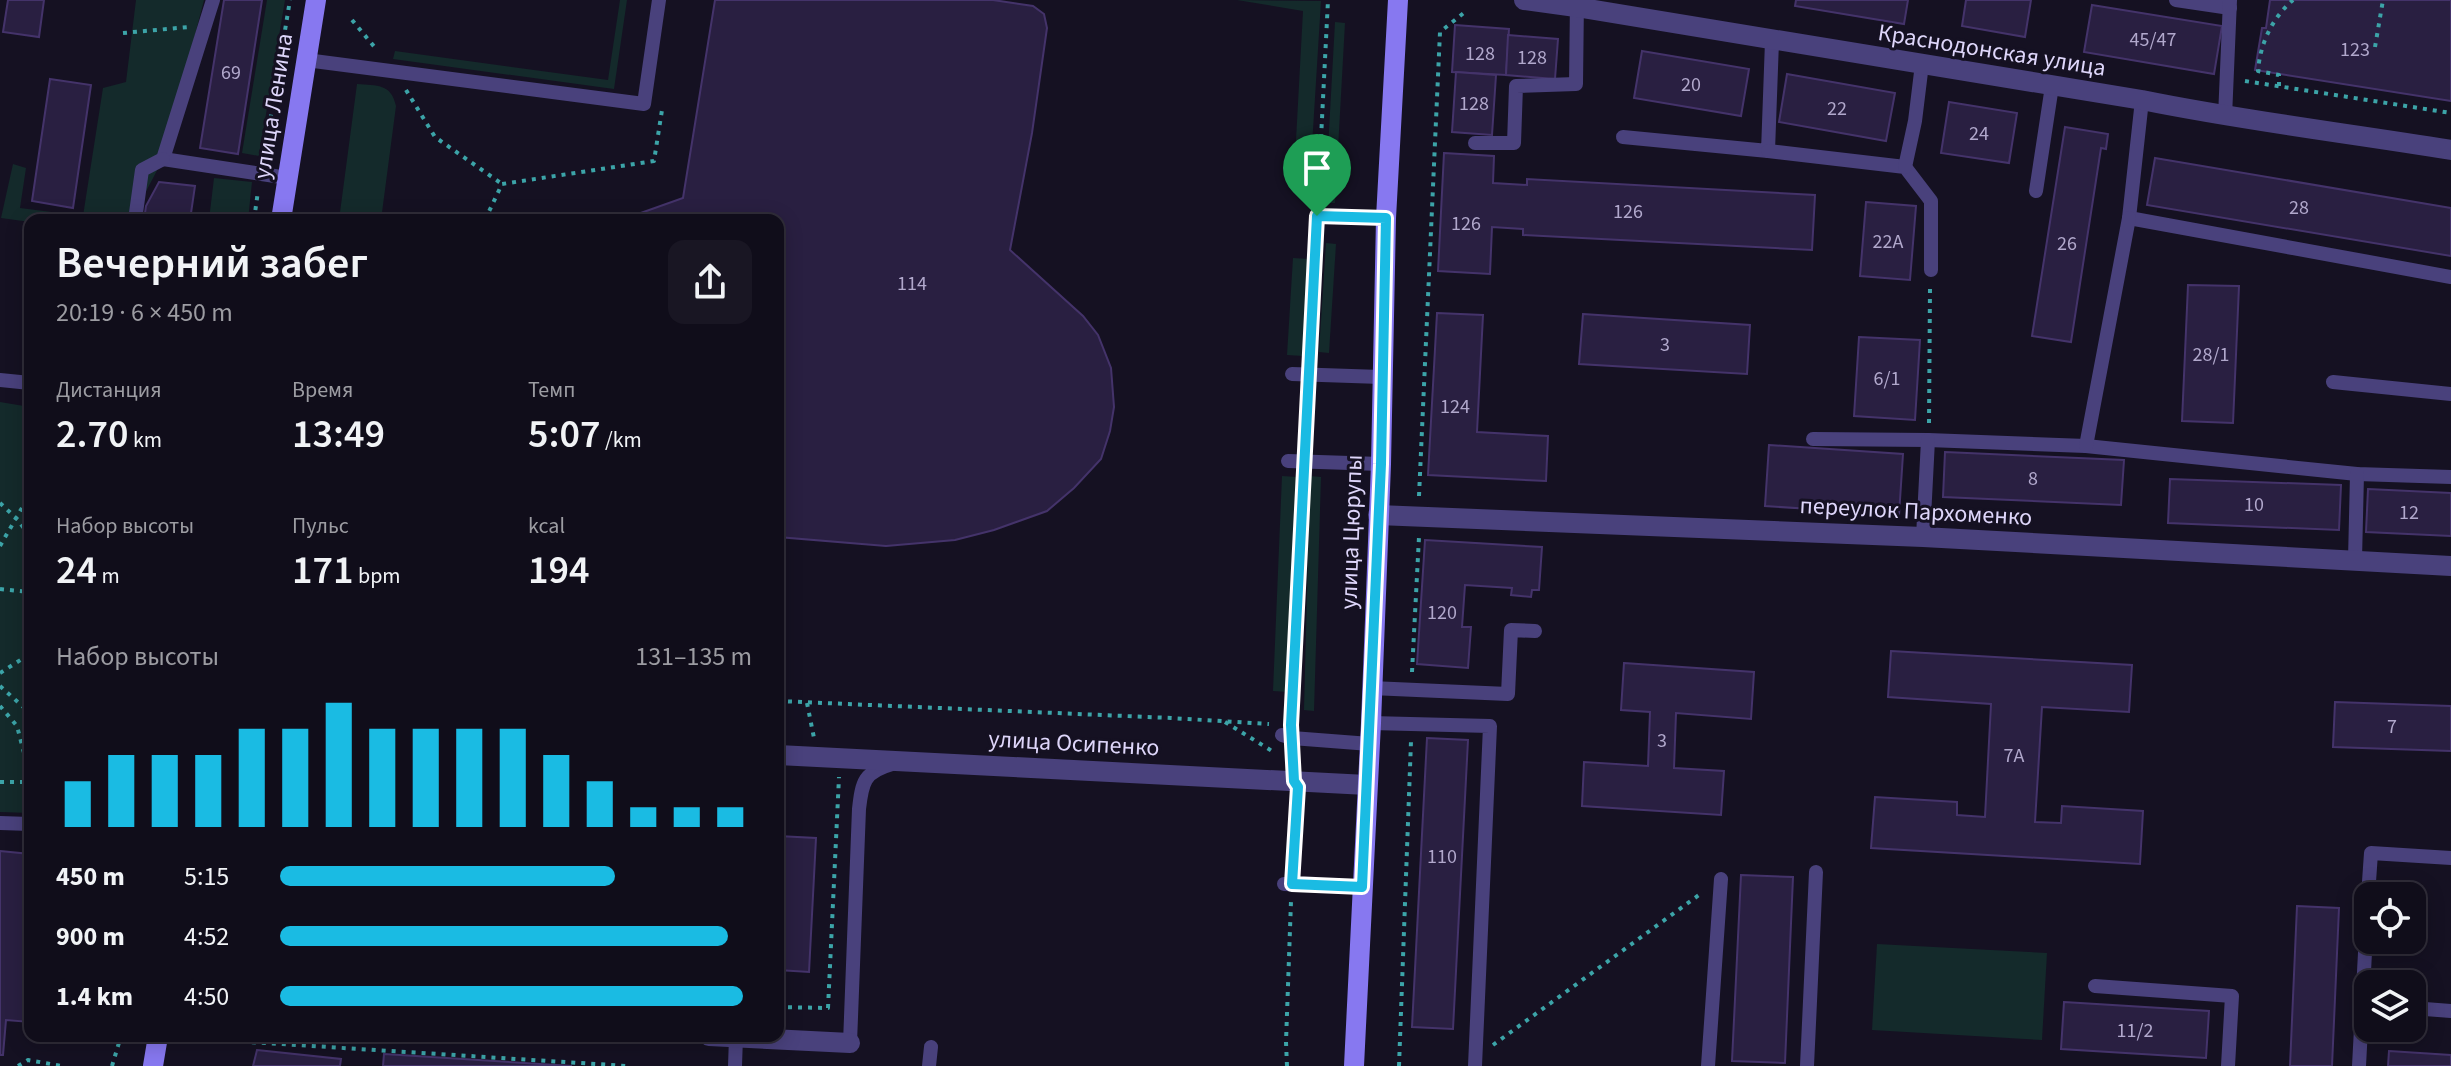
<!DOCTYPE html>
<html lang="ru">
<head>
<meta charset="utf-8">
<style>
  body { margin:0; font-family:"Source Sans 3",sans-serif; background:#191623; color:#f1f3f6; height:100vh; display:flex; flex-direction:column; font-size:30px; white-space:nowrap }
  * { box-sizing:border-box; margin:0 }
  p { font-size:26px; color:#9c9ca2 }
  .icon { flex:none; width:44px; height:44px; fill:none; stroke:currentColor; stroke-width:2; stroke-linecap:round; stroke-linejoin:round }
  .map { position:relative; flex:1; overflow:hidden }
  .side { position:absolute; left:24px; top:214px; width:760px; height:828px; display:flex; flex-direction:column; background:#100d1a; border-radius:16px; box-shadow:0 4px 20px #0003,0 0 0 2px #302d39 }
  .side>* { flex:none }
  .buttons { position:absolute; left:2354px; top:882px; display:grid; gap:16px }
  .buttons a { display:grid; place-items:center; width:72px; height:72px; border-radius:16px; background:#100d1a; box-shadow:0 4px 20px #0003,0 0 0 2px #302d39; font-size:40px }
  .pin { position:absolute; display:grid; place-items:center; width:68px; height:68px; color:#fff; margin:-82px -34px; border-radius:50% 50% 50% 0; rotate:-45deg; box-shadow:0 0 8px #0007 }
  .pin .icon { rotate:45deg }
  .round { display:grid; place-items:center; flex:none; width:84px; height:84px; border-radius:16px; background:#191623 }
  .head { display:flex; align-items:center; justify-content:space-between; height:136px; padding:0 32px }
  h1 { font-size:44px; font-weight:600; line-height:60px }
  .stats { display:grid; grid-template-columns:repeat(3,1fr); gap:12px; height:136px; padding:8px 32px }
  .stats div { display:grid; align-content:center }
  .stats b { font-size:40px; font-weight:600 }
  .stats small { font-size:22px; font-weight:400 }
  .stats p { font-size:22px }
  .chart { height:224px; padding:16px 32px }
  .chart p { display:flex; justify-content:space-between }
  .chart svg { width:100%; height:144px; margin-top:8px; stroke:#1abbe3; stroke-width:6 }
  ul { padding:0 32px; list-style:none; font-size:26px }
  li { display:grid; grid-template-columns:128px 96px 1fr; align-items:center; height:60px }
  li i { height:20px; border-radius:10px; background:#1abbe3 }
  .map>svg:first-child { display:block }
  .green { fill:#142a2b }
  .building { fill:#291f41; stroke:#44336a; stroke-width:2 }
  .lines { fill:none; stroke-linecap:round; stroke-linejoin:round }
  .path { stroke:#3ca4a8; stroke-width:4; stroke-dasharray:4 6; stroke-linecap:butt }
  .lane { stroke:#49417c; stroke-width:14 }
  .street { stroke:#49417c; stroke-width:20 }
  .secondary { stroke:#8778f0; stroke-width:20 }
  .route-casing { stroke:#fff; stroke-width:16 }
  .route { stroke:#1abbe3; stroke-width:10 }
  .labels { text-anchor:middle; stroke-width:6; stroke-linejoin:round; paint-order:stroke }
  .number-label { font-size:20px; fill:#b1a8cc }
  .street-label { font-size:24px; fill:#ded6fa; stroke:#151122 }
</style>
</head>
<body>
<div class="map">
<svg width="2451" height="1066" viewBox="0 0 2451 1066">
  <rect width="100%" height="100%" fill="#151122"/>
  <g class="green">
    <polygon points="136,0 204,0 163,159 131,220 30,222 1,218 13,164 26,168 20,208 83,216 103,88 126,82"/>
    <polygon points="267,0 285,0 259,156 242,153"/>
    <polygon points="620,0 627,0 614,89 393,59 395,51 608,80"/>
    <polygon points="1237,0 1321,1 1310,178 1294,177 1303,11"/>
    <polygon points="1335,22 1345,23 1335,203 1325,203"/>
    <path d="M357 84C377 86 391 83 396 106L381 220H339Z"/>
    <polygon points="214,178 252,182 248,220 209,220"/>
    <polygon points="1326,243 1336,244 1329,353 1319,352"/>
    <polygon points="1293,258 1309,259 1303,356 1287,355"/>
    <polygon points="0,402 30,407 30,813 0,812"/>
    <polygon points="1282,476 1297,477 1288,692 1273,691"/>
    <polygon points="1310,476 1321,477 1314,711 1304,710"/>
    <polygon points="1877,944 2047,953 2042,1040 1872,1030"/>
  </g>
  <g class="building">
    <polygon points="8,0 44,0 39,37 3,32"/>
    <polygon points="224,0 262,0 238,154 200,148"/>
    <polygon points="715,0 993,0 1033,6 1044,14 1047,28 1032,133 1010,250 1083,316 1098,335 1111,368 1114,407 1110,431 1101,459 1074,488 1047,511 994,530 955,540 886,546 778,537 778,220 621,220 683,198"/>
    <polygon points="1796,0 1908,0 1904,24 1795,6"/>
    <polygon points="1966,0 2031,0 2025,37 1962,26"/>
    <polygon points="2270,0 2451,0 2451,101 2255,70 2262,28 2266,28"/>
    <polygon points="2092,5 2222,26 2214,74 2084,52"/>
    <polygon points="1455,25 1509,29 1506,75 1452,72"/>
    <polygon points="1508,35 1558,39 1555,79 1506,75"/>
    <polygon points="1642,51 1749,69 1741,116 1634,98"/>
    <polygon points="1456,72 1496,75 1492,135 1452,132"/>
    <polygon points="1787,74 1895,93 1886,141 1779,122"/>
    <polygon points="50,79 91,85 73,208 32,201"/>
    <polygon points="1949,102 2017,113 2009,163 1941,153"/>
    <polygon points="2065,127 2108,134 2106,149 2101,148 2071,342 2032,336"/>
    <polygon points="1444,153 1494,156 1493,183 1527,185 1527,179 1815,195 1812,250 1523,235 1523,229 1492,227 1490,274 1438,271"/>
    <polygon points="2155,158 2451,208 2451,256 2147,205"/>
    <polygon points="159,182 195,186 190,220 144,220 146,206"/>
    <polygon points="1866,202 1916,206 1910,280 1860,276"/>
    <polygon points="2188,285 2239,286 2233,423 2182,421"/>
    <polygon points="1437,313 1483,315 1477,432 1548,436 1546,481 1428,475"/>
    <polygon points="1583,314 1750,325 1747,374 1579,364"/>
    <polygon points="1859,337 1920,340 1915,420 1854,416"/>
    <polygon points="1769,445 1903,454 1899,515 1765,506"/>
    <polygon points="1945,452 2124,460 2121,505 1943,497"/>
    <polygon points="2170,479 2341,485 2339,530 2168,523"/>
    <polygon points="2368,489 2451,493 2451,536 2366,532"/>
    <polygon points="1425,540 1542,547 1539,590 1532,590 1531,597 1511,595 1512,588 1465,585 1462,627 1471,627 1468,668 1417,664"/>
    <polygon points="1891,651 2132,665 2129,712 2042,707 2035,822 2061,823 2062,806 2143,811 2140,864 1871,848 1875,797 1957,802 1957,815 1985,817 1991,704 1888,697"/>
    <polygon points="1624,663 1754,672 1751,719 1676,713 1674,768 1724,771 1721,815 1582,806 1584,762 1648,766 1650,712 1621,710"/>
    <polygon points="2335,702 2451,706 2451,751 2333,747"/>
    <polygon points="1427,738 1468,740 1453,1029 1412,1027"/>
    <polygon points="778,836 816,838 809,972 778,970"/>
    <polygon points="0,851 30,854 30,1022 6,1020 3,1055 0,1055"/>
    <polygon points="1741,875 1793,877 1785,1063 1732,1061"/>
    <polygon points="2297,906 2339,908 2332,1066 2290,1066"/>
    <polygon points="2064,1002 2209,1011 2206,1058 2061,1049"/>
    <polygon points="257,1050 341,1059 340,1066 253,1066"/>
    <polygon points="2389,1051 2451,1055 2451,1066 2388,1066"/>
    <polygon points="384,1054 572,1066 383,1066"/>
  </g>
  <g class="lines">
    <g class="path">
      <polyline points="352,20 377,50"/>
      <polyline points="123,33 189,27"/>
      <polyline points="2375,47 2383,0"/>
      <polyline points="2245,81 2451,113"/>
      <path d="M2279 86V75L2258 71C2260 44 2272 18 2293 0"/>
      <polyline points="406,90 435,137 502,184"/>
      <polyline points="264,158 290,0"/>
      <polyline points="1318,198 1328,0"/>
      <polyline points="254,220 258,191"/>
      <polyline points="485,220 502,184 654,161 662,110"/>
      <polyline points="1310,358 1316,231"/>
      <polyline points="1929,423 1930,288"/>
      <polyline points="1304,445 1308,390"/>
      <polyline points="1419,496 1440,32 1465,12"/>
      <polyline points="0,503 16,518 30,536"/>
      <polyline points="0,546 30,494"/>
      <polyline points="0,589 30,592"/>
      <polyline points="1412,672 1419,537"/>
      <polyline points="0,673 30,654"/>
      <polyline points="0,686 30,713"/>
      <polyline points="778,701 1171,718 1269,724"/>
      <polyline points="807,703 814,738"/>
      <polyline points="0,706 17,726 30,776"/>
      <polyline points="1291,721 1302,478"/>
      <polyline points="1225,722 1272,751"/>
      <polyline points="0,782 30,782"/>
      <polyline points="1293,868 1297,801"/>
      <polyline points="778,1007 828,1008 839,777"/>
      <polyline points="202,1039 627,1066"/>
      <polyline points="1493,1045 1703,892"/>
      <polyline points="18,1066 28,1060 62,1066"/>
      <polyline points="112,1066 121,1036"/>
      <polyline points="1287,1066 1286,1042 1291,901"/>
      <polyline points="1399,1066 1411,741"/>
    </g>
    <g class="lane">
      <polyline points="213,0 163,159 288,178"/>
      <polyline points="2176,0 2230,8"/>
      <polyline points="306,60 644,104 659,0"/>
      <polyline points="2142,100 2129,218 2451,277"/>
      <polyline points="2225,117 2230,0"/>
      <polyline points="1623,137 1768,151 1772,41"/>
      <polyline points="1475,143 1514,143 1516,86 1576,84 1577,0"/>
      <polyline points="1768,151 1905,167 1931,201 1931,270"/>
      <polyline points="1905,167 1915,121 1922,64"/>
      <polyline points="2036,191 2052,86"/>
      <polyline points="1317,216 1386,218"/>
      <polyline points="135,220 142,170 163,159"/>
      <polyline points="1292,374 1381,377"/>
      <polyline points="0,380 30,383"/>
      <polyline points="2333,382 2451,394"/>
      <polyline points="1813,439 1928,440 2086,446 2357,474 2451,477"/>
      <polyline points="2086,446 2129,218"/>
      <polyline points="1288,461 1381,464"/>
      <polyline points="1923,537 1928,440"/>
      <polyline points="2355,560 2357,474"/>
      <polyline points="1371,688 1508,694 1511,630 1535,631"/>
      <polyline points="1371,723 1490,726 1475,1066"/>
      <polyline points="1282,735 1292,738 1370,744"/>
      <polyline points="0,823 30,824"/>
      <polyline points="1284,884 1362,887"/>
      <polyline points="2368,896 2371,853 2451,858"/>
      <polyline points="2095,986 2232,996 2228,1066"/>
      <polyline points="2412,1008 2451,1011"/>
      <path d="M850 1043 859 809C862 782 864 772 892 764"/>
      <polyline points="735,1066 736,1037"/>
      <polyline points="929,1066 931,1047"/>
      <polyline points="1708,1066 1721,879"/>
      <polyline points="1807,1066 1816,872"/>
      <polyline points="2359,1066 2368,896"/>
    </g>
    <g class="street">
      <path d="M1524 0 1576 7 2142 100C2244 121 2348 133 2451 150"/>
      <polyline points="1378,515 1923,537 2451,566"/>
      <polyline points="778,755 1367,785"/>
      <polyline points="709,1036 850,1043"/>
    </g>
    <g class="secondary">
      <polyline points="281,220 316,0"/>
      <polyline points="153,1066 158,1036"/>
      <polyline points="1354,1066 1371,723 1381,464 1386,218 1398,0"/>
    </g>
  </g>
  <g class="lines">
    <defs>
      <polygon id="route" points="1317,216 1386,218 1381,464 1362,887 1292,884 1298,787 1294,781 1291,725"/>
    </defs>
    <use href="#route" class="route-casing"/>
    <use href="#route" class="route"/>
  </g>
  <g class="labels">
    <g class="number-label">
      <text x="2153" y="46">45/47</text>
      <text x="2355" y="56">123</text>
      <text x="1480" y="60">128</text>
      <text x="1532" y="64">128</text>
      <text x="231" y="79">69</text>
      <text x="1691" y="91">20</text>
      <text x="1474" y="110">128</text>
      <text x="1837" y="115">22</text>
      <text x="1979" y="140">24</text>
      <text x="2299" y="214">28</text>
      <text x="1628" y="218">126</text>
      <text x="1466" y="230">126</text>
      <text x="1888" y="248">22А</text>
      <text x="2067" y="250">26</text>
      <text x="912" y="290">114</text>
      <text x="1665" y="351">3</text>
      <text x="2211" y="361">28/1</text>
      <text x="1887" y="385">6/1</text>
      <text x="1455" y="413">124</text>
      <text x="2033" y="485">8</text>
      <text x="2254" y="511">10</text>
      <text x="2409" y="519">12</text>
      <text x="1442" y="619">120</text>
      <text x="2392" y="733">7</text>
      <text x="1662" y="747">3</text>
      <text x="2014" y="762">7А</text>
      <text x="1442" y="863">110</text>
      <text x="2135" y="1037">11/2</text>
    </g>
    <g class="street-label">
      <text transform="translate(1992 50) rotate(9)" y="8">Краснодонская улица</text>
      <text transform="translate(273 106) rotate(-81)" y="8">улица Ленина</text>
      <text transform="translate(1916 511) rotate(3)" y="8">переулок Пархоменко</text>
      <text transform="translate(1351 532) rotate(-88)" y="8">улица Цюрупы</text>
      <text transform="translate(1074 743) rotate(3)" y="8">улица Осипенко</text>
    </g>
  </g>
</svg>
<div class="buttons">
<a><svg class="icon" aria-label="locate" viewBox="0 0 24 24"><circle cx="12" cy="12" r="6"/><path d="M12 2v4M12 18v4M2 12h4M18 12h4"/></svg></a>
<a><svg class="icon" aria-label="layers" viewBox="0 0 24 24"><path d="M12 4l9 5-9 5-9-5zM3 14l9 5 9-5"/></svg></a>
</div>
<div class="pin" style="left:1317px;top:216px;background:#1e9e55"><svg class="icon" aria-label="arrive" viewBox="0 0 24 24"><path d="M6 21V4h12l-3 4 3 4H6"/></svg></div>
<section class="side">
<div class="head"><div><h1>Вечерний забег</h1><p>20:19 · 6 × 450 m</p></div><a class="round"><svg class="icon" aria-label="share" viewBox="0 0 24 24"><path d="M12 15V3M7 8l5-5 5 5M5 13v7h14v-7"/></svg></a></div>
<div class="stats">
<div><p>Дистанция</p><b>2.70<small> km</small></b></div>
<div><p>Время</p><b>13:49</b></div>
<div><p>Темп</p><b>5:07<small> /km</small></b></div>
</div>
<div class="stats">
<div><p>Набор высоты</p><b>24<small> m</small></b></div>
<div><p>Пульс</p><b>171<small> bpm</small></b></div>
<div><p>kcal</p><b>194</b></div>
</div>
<div class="chart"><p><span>Набор высоты</span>131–135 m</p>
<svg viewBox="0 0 160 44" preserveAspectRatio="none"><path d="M5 44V30M15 44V22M25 44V22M35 44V22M45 44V14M55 44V14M65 44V6M75 44V14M85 44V14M95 44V14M105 44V14M115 44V22M125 44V30M135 44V38M145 44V38M155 44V38"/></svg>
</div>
<ul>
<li><b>450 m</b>5:15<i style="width:71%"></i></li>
<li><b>900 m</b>4:52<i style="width:95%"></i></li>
<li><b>1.4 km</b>4:50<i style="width:98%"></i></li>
</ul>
</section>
</div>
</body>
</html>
